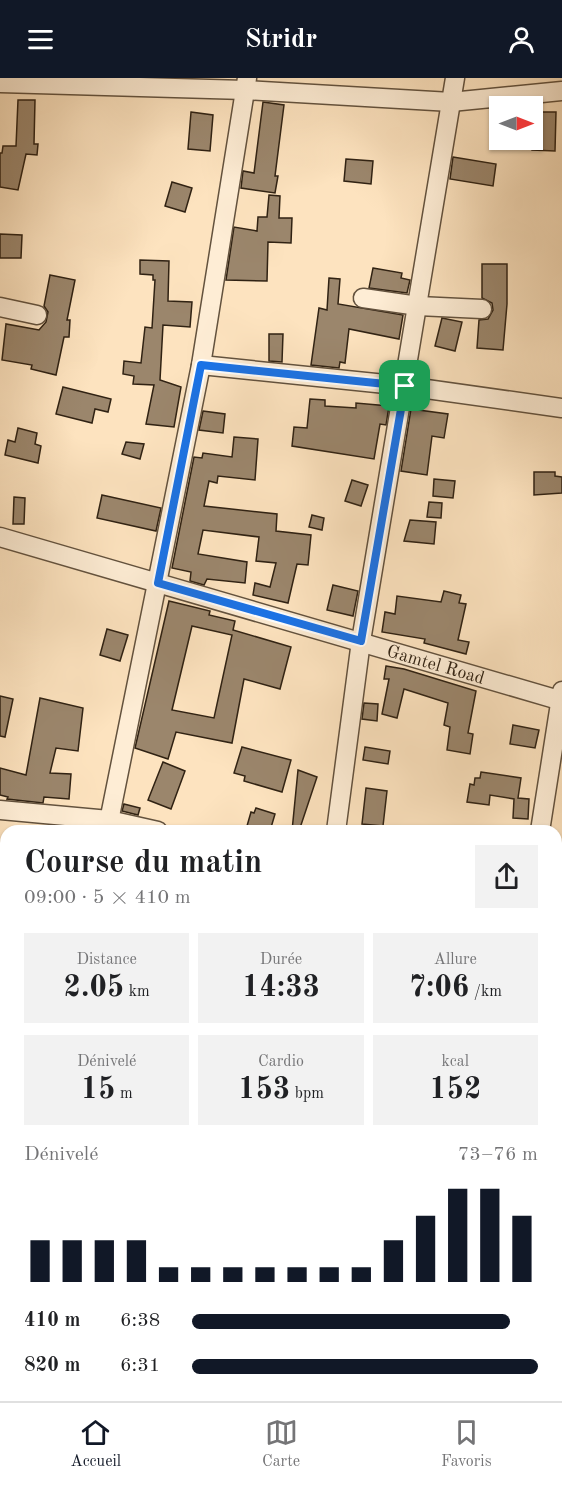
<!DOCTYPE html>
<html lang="fr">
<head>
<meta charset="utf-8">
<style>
  body { margin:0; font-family:"Old Standard TT",serif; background:#f2f2f2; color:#202124; height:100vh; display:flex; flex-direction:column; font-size:22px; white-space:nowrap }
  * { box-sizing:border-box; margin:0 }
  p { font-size:20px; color:#757577 }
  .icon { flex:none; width:33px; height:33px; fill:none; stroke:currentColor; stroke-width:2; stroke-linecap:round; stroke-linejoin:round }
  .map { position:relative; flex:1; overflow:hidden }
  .drawer { position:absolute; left:0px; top:747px; width:562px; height:576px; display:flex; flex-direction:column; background:#fff; border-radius:18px 18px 0 0; box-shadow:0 2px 4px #0004 }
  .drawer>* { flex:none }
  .needle { width:39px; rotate:90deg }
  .fabs { position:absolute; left:489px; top:18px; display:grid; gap:12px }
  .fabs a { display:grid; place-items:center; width:54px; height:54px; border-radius:0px; background:#fff; box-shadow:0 2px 4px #0004; font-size:30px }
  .pin { position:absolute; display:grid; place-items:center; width:51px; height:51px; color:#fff; margin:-26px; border-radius:12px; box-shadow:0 3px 9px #0006 }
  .round { display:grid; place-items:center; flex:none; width:63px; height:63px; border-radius:0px; background:#f2f2f2 }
  .overview { display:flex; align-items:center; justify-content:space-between; height:102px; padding:0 24px }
  h1 { font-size:33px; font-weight:700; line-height:45px }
  .metrics { display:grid; grid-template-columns:repeat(3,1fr); gap:9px; height:102px; padding:6px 24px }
  .metrics div { display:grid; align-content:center; border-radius:0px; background:#f2f2f2; text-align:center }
  .metrics b { font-size:30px; font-weight:700 }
  .metrics small { font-size:16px; font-weight:400 }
  .metrics p { font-size:16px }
  .chart { height:168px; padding:12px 24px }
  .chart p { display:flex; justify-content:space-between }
  .chart svg { width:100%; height:108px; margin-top:6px; stroke:#111827; stroke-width:6 }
  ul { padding:0 24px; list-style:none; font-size:20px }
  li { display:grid; grid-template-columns:96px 72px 1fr; align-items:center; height:45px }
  li i { height:15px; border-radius:8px; background:#111827 }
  header { display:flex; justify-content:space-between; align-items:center; height:78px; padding:0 24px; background:#111827; color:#fff; font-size:27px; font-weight:700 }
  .dock { display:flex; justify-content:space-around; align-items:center; height:84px; border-top:2px solid #e0e0e0; background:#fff; font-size:16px; color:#757577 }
  .dock a { display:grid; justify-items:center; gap:3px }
  .dock .current { color:#111827 }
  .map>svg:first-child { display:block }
  .building { fill:#9b866c; stroke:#302213; stroke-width:1.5; fill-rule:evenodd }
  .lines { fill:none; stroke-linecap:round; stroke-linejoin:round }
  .minor-casing { stroke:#63523e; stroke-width:21 }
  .minor { stroke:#feedd5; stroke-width:18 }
  .route-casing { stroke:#fff; stroke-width:12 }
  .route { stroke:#1a73e8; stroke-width:8 }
  .labels { text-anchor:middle; stroke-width:4.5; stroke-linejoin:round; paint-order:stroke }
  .street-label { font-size:18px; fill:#302213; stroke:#feedd5 }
</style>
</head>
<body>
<header><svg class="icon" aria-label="menu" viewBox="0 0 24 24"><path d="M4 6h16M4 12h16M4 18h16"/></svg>Stridr<svg class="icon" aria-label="person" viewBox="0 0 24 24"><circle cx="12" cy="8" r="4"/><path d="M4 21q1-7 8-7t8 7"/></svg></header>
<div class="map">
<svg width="562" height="1323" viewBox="0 0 562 1323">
  <rect width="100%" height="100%" fill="#fde3bf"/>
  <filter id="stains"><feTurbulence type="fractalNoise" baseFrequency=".00333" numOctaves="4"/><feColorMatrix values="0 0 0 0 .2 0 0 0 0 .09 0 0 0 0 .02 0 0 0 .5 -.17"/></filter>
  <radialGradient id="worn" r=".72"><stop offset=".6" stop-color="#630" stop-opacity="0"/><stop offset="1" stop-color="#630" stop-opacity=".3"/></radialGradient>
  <g class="building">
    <polygon points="18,22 35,22 34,66 38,66 37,77 26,76 18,112 0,109 0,75 2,75 3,68 16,68"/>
    <polygon points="263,24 284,27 275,98 278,98 275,115 241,110 243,93 254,95"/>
    <polygon points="191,34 213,37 210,73 188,71"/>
    <polygon points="532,34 556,34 555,73 532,72"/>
    <polygon points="453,79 496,86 493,108 450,101"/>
    <polygon points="346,81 373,83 371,106 344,103"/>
    <polygon points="172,104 192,110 185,134 165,128"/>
    <polygon points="269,117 280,118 279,140 292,140 291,165 268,164 267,203 226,202 234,149 257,153 258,139 267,139"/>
    <polygon points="0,156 22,157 21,180 0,180"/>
    <polygon points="140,182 169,183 168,223 192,224 190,249 163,247 160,302 181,309 174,349 146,346 154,307 133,306 134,298 123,296 124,283 141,285 145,249 152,250 155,202 153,202 153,197 140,196"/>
    <polygon points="482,186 507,186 507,226 503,272 477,270 479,242 488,241 493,232 492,225 482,220"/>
    <polygon points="373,190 402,195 401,200 410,202 407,215 369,210"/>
    <polygon points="50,197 75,202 67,242 70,242 69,259 64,259 56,297 31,291 32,287 2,282 6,246 39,252 46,244 48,234 44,228"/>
    <polygon points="329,200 340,201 338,226 403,237 399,261 349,251 345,285 340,284 339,290 311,287 319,230 327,232"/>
    <polygon points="442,240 462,244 455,273 435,268"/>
    <polygon points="269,256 283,256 282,284 269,283"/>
    <polygon points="63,309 111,321 108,334 95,331 92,345 56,336"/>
    <polygon points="310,321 325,322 325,328 356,330 356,325 389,328 386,347 380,346 374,381 292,368 294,349 307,350"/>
    <polygon points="411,331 448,336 444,360 432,358 427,397 401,393"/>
    <polygon points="203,333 225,336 223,355 199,352"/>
    <polygon points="18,350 37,355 35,366 41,368 38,385 5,377 8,362 15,364"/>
    <polygon points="234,359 258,361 255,402 218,398 217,405 209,403 204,428 277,436 276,453 311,457 308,487 297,486 288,525 253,517 255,505 270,509 276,485 256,483 259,459 203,452 198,476 247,484 245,505 207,501 204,507 190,503 191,494 172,490 194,379 202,380 203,375 232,379"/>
    <polygon points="126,364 144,366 140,381 122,376"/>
    <polygon points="534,394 555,394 555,398 562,399 562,415 534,417"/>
    <polygon points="434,401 455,403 453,420 433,418"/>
    <polygon points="352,402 368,407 361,428 345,423"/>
    <polygon points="102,417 161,430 156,453 97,440"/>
    <polygon points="14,419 25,420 24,446 13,446"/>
    <polygon points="429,424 442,425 441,440 427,439"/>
    <polygon points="312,437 324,440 322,452 309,449"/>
    <polygon points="410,442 436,444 434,466 404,463"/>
    <polygon points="333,507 358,513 353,538 327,532"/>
    <polygon points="444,513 461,517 459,525 466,526 458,562 469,564 466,576 424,565 425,561 382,554 385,534 395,536 397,518 441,524"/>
    <path d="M169 523 210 533 209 537 235 543 233 552 291 569 280 611 244 601 232 665 176 654 168 681 135 670ZM192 548 232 557 214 640 172 632Z"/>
    <polygon points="107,551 128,557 120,583 100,577"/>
    <polygon points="386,588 404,591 476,613 468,655 473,656 470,676 447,672 450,649 444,647 448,625 404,611 397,640 382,636 389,601 384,601"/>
    <polygon points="0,618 13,621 5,659 0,658"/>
    <polygon points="40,620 83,630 78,673 56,670 50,695 71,696 69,721 44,719 43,725 7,721 8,719 0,717 0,690 26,697"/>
    <polygon points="364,625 378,626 377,643 362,641"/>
    <polygon points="513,647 539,652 535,670 510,666"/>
    <polygon points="242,669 291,682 282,714 244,703 245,698 234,695"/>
    <polygon points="365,669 390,673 388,686 363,682"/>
    <polygon points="163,684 185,693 171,731 148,722"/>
    <polygon points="298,692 317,699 299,753 292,753"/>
    <polygon points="481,694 521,700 518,720 529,721 528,741 513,740 514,721 490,717 489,727 467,724 470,706 474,707 475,700 480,700"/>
    <polygon points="366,710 387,713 383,748 362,746"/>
    <polygon points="124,726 140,730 138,737 122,733"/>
    <polygon points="256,730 275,736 270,753 248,753 250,748 247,748 251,734 254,735"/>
  </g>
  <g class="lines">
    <defs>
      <g id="minor">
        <polyline points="0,5 245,12 451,24 562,13"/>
        <polyline points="363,220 418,228 482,231"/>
        <polyline points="0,229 37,237"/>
        <polyline points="201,287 405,308 562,330"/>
        <path id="s1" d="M0 459 562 623"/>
        <polyline points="0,732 109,742 158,753"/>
        <polyline points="107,753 201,287 247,0"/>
        <polyline points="336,753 361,563 455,0"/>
        <polyline points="540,753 562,613"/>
        <polyline points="556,916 562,918"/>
        <polyline points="556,1147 562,1148"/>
        <polyline points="0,1268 6,1268"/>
        <polyline points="119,1317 120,1323"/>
        <polyline points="294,1317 294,1323"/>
        <polyline points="406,1323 562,1320"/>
      </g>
    </defs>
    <use href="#minor" class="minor-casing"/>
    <use href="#minor" class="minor"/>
  </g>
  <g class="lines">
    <defs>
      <polygon id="route" points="201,287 405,308 361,563 158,505"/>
    </defs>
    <use href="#route" class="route-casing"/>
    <use href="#route" class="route"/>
  </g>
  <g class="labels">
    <g class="street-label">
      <text dy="6" stroke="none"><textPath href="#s1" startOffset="454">Gamtel Road</textPath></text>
    </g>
  </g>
  <rect width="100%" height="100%" filter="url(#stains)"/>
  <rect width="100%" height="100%" fill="url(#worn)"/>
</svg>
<div class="fabs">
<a><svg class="needle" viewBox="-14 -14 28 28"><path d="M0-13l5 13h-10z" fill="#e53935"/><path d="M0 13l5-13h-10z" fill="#757577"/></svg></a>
</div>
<div class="pin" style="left:405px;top:308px;background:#1e9e55"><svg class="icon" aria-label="arrive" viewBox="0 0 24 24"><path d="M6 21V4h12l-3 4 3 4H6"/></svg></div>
<section class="drawer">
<div class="overview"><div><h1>Course du matin</h1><p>09:00 · 5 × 410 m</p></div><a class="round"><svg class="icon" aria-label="share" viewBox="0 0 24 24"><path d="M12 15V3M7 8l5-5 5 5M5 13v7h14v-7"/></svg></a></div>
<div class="metrics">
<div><p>Distance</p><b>2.05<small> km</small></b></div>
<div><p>Durée</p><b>14:33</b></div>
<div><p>Allure</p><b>7:06<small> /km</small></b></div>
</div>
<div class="metrics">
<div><p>Dénivelé</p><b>15<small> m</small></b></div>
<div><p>Cardio</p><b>153<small> bpm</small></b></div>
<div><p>kcal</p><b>152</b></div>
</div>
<div class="chart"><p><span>Dénivelé</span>73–76 m</p>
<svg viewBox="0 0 160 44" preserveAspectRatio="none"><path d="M5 44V27M15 44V27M25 44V27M35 44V27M45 44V38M55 44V38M65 44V38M75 44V38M85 44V38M95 44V38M105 44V38M115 44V27M125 44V17M135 44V6M145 44V6M155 44V17"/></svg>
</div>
<ul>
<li><b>410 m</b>6:38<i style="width:92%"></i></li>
<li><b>820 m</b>6:31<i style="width:100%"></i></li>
</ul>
</section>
</div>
<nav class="dock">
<a class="current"><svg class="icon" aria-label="home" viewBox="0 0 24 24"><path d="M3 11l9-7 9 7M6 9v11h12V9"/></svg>Accueil</a>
<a><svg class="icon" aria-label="map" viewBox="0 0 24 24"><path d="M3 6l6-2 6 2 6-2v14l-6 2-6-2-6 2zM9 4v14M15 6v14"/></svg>Carte</a>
<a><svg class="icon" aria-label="saved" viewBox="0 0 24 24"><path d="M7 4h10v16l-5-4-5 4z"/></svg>Favoris</a>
</nav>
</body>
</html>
